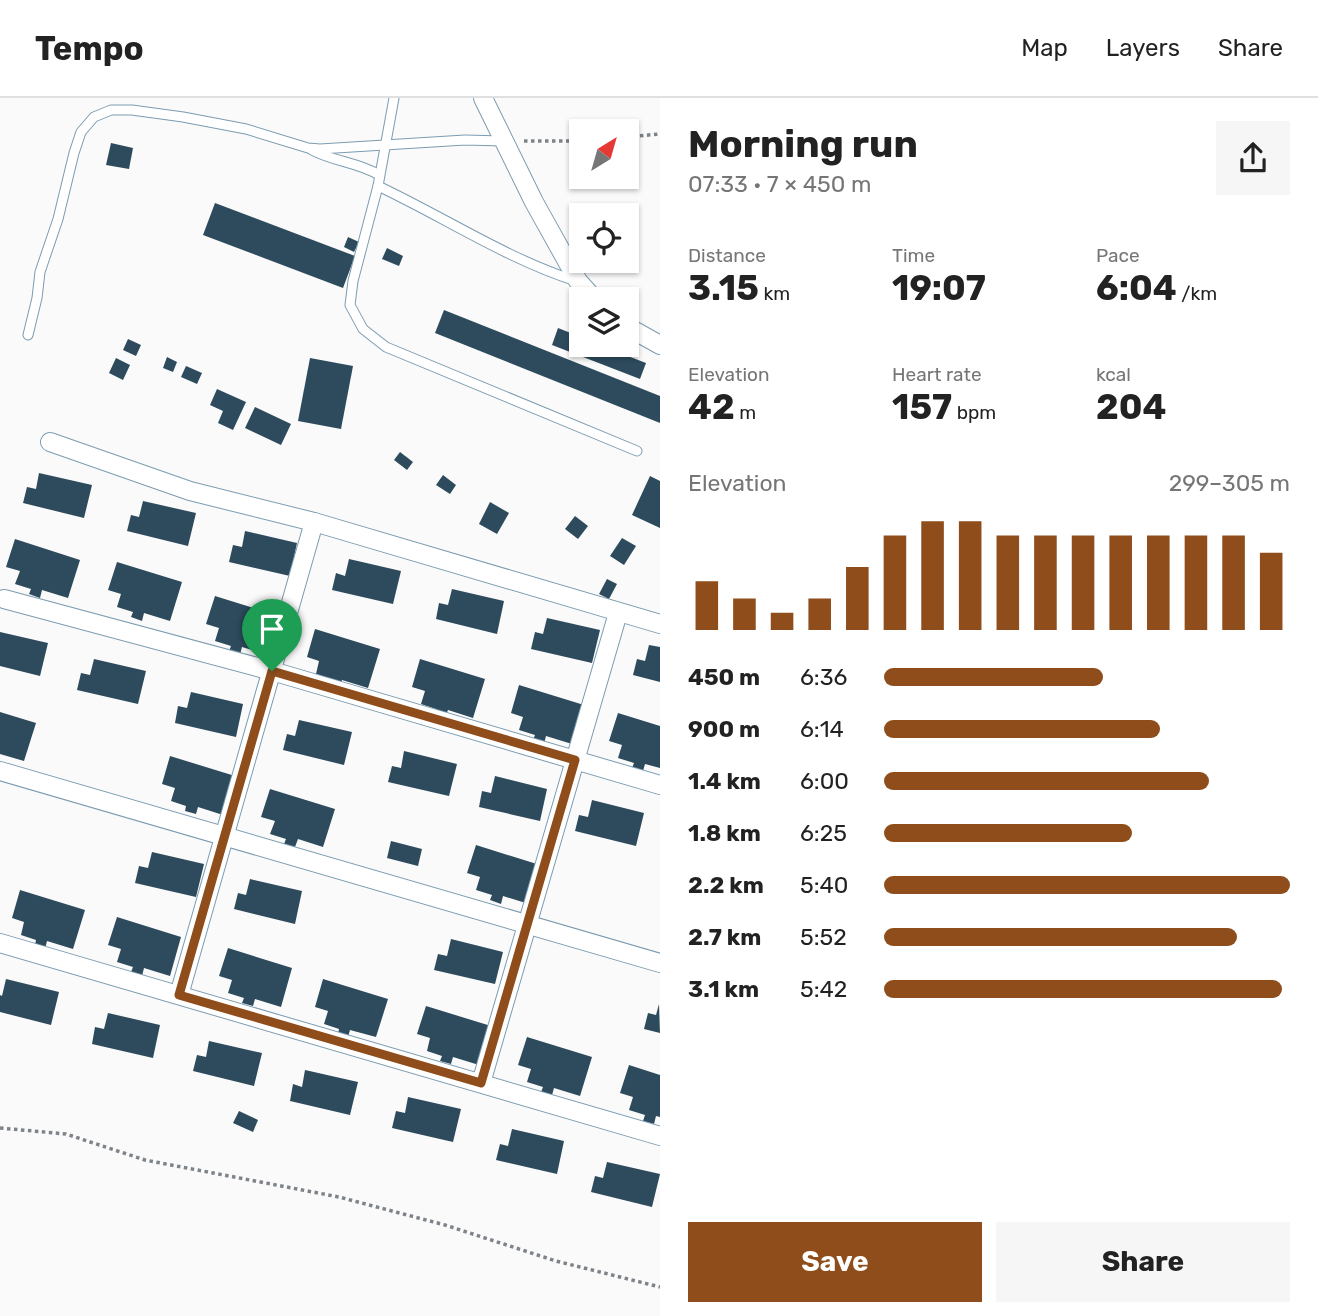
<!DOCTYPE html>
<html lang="en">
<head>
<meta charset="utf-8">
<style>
  body { margin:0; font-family:Rubik,sans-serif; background:#f6f6f6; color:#222; height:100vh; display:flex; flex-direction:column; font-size:26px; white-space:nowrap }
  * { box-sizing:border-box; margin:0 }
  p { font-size:23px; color:#767676 }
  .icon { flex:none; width:38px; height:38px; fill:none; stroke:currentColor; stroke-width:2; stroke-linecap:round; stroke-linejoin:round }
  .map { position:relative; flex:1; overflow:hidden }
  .panel { display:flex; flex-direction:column; background:#fff; width:658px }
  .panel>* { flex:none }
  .needle { width:46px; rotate:37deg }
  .buttons { position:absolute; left:569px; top:21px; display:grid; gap:14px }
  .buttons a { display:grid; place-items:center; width:70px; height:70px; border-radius:0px; background:#fff; box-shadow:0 2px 5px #0004; font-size:35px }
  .pin { position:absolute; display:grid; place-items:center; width:60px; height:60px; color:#fff; margin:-72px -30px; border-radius:50% 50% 50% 0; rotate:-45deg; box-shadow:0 0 7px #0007 }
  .pin .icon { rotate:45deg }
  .round { display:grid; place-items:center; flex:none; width:74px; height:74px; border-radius:0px; background:#f6f6f6 }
  .overview { display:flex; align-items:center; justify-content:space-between; height:119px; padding:0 28px }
  h1 { font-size:38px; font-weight:700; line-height:52px }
  .stats { display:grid; grid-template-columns:repeat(3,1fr); gap:10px; height:119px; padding:7px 28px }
  .stats div { display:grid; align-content:center }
  .stats b { font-size:35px; font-weight:700 }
  .stats small { font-size:19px; font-weight:400 }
  .stats p { font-size:19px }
  .chart { height:196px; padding:14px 28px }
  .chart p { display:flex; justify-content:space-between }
  .chart svg { width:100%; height:126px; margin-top:7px; stroke:#8f4d1c; stroke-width:6 }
  .action { display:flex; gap:14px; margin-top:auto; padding:14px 28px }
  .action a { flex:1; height:80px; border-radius:0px; background:#8f4d1c; color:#fff; font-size:28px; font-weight:700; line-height:80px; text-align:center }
  .action a+a { background:#f6f6f6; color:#222 }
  ul { padding:0 28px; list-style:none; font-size:23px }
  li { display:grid; grid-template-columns:112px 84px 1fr; align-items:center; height:52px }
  li i { height:18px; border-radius:9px; background:#8f4d1c }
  header { display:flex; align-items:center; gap:42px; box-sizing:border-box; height:98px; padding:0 35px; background:#fff; border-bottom:2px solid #e0e0e0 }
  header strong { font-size:33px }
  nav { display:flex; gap:38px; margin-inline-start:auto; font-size:24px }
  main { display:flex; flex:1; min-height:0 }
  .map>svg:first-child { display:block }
  .building { fill:#2d4b5d }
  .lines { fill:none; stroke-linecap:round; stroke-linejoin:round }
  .service-casing { stroke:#7c9cb1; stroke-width:11 }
  .minor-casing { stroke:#7c9cb1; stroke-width:20 }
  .path { stroke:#7d8388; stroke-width:3.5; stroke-dasharray:3.5 3.5; stroke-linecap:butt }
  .service { stroke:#fff; stroke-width:9 }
  .minor { stroke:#fff; stroke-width:18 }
  .route-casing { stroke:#fff; stroke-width:14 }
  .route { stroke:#8f4d1c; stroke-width:9 }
</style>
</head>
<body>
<header>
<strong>Tempo</strong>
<nav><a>Map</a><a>Layers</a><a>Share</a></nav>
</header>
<main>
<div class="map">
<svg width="660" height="1218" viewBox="0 0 660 1218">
  <rect width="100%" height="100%" fill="#fafafa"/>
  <g class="building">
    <polygon points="111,45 133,50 129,71 106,67"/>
    <polygon points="215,105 355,158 343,190 203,137"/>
    <polygon points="348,139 359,144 354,154 344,149"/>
    <polygon points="387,150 403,158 399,168 382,161"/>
    <polygon points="444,212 660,298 660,325 435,235"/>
    <polygon points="558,230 581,239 581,247 599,247 646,265 640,281 552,247"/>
    <polygon points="128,241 141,247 136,258 123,252"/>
    <polygon points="167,259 177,264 173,274 163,270"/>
    <polygon points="116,260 130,267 123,282 109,275"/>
    <polygon points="310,260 353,268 341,331 298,323"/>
    <polygon points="186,268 202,275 197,286 181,279"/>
    <polygon points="217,291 246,304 233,332 218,325 223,313 210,307"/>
    <polygon points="255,309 291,326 281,347 245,330"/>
    <polygon points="400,354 413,364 407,372 394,362"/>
    <polygon points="39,375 92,387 84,420 23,405 27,389 36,391"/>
    <polygon points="443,377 456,387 450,396 436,387"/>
    <polygon points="650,378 660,383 660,430 632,417"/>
    <polygon points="143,403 196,415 188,448 127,433 131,417 139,419"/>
    <polygon points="490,404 509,415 497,436 479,426"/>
    <polygon points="575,418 588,428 578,441 565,431"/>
    <polygon points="245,433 297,445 290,478 229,464 233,447 242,449"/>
    <polygon points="622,440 636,448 624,467 610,458"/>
    <polygon points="15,441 80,462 68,500 42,492 40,500 29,496 31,491 15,486 20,473 6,469"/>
    <polygon points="349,461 401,473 393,506 332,492 336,475 345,478"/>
    <polygon points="117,464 182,484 170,523 144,515 142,523 131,519 133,514 117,509 121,496 108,492"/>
    <polygon points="607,481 617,486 609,501 599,496"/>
    <polygon points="452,491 504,503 497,536 436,521 439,505 448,507"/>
    <polygon points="215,498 279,518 268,557 242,549 240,557 229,553 231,548 215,543 219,530 206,526"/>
    <polygon points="547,520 600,532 592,565 531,551 535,534 543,536"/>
    <polygon points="315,531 380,551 368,590 342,582 340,589 329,586 331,581 316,576 319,563 307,559"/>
    <polygon points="0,534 48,545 40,578 0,568"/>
    <polygon points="649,547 660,549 660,584 633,577 637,561 645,563"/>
    <polygon points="94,561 146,573 138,606 77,592 81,575 90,577"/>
    <polygon points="420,561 485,581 473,620 448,612 445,619 435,616 436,611 421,606 425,593 412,589"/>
    <polygon points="519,587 584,607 572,646 546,638 544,646 533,642 535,637 519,632 523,619 511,615"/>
    <polygon points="191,594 243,606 236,639 175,625 178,608 187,610"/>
    <polygon points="0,614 36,625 24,663 0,656"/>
    <polygon points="618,615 660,628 660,670 645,666 643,673 632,670 634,665 618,660 622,647 609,643"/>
    <polygon points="299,622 352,634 344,667 283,652 287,636 295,638"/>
    <polygon points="404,653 457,666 449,698 388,684 392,668 401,670"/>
    <polygon points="170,658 235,678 223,717 198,709 196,716 185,713 186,708 171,703 175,690 162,686"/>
    <polygon points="495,678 547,691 540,723 479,709 482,693 491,695"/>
    <polygon points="270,691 335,711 323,749 298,741 295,749 284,746 286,741 270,736 275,723 261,719"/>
    <polygon points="592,702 644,715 636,748 575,733 579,717 588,719"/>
    <polygon points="391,743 422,751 418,768 387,760"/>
    <polygon points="476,747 540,767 529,806 503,798 501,806 490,802 492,797 476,792 480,779 467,775"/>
    <polygon points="152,754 204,766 196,799 135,785 139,768 148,770"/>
    <polygon points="250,781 302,793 295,826 234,811 238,795 246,797"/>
    <polygon points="20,792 85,812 73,851 47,843 45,851 35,847 36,842 21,837 24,824 12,820"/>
    <polygon points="117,819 181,839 170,878 144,870 142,878 131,874 133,869 117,864 121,851 108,847"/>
    <polygon points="451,841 503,854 495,886 434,872 438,856 447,858"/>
    <polygon points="228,850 292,870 281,909 255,901 253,908 242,905 244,900 228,895 232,882 219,878"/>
    <polygon points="6,881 59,894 51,927 0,914 0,897 2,898"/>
    <polygon points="323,881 388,901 376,939 350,932 348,939 338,936 339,931 324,926 328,913 315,909"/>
    <polygon points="659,906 660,935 644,931 648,915 656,917"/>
    <polygon points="426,908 491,928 479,967 453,959 451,966 440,963 442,958 427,953 430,940 417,936"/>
    <polygon points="108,915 160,927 153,960 92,946 95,929 104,931"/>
    <polygon points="527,939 592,959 580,998 554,990 552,997 541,994 543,989 527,984 531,971 518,967"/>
    <polygon points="209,943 262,955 254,988 193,973 197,957 206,959"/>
    <polygon points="629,967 660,977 660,1019 656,1018 654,1026 643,1023 645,1017 629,1012 633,999 620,995"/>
    <polygon points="305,972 358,984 350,1017 290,1003 293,986 302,989"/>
    <polygon points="408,999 461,1011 453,1044 392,1030 396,1013 405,1015"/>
    <polygon points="239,1013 258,1022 253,1034 233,1025"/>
    <polygon points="512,1031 564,1043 557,1076 496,1062 500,1046 508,1048"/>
    <polygon points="607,1064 660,1076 652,1109 591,1094 595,1078 603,1080"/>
  </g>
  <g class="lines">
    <defs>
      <g id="service">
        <polyline points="394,0 378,88 353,183 350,207 363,231 386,249 637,353"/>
        <path d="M312 52C334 64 358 64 379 77"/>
        <path d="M378 88C444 119 507 161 576 183"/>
        <polyline points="28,237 37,200 40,174 58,121 74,55 81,34 94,19 111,12 132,12 183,19 246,31 308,50 320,51 465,42 503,43"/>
      </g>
      <g id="minor">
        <polyline points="483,0 534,104 578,183 594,201"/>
        <polyline points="626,228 660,247"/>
        <polyline points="50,344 190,393 314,424 660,526"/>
        <polyline points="4,501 272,573 660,687"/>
        <polyline points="0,673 660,865"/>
        <polyline points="0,845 660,1038"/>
        <polyline points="179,897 314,424"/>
        <polyline points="481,985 618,515"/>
      </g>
    </defs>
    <use href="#service" class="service-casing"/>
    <use href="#minor" class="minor-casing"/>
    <g class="path">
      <polyline points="626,39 660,36"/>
      <polyline points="524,43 581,43"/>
      <polyline points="0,1030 66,1036 145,1062 339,1099 445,1127 556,1163 660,1189"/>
    </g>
    <use href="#service" class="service"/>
    <use href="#minor" class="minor"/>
  </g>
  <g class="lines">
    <defs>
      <polygon id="route" points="272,573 575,662 481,985 179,897"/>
    </defs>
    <use href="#route" class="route-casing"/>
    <use href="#route" class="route"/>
  </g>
</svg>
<div class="buttons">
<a><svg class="needle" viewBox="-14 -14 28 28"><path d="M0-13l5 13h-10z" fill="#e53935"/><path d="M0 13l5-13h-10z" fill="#767676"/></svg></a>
<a><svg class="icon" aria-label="locate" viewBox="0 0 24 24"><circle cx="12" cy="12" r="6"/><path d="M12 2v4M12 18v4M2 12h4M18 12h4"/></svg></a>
<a><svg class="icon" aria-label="layers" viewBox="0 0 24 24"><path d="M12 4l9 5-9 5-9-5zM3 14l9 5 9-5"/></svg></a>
</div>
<div class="pin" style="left:272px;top:573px;background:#1e9e55"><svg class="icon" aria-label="arrive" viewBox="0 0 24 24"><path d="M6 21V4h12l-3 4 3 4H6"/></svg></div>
</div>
<section class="panel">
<div class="overview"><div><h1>Morning run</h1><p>07:33 · 7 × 450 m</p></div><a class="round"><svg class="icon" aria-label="share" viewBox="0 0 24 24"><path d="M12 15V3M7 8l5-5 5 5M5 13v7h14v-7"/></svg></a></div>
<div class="stats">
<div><p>Distance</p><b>3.15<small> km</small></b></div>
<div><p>Time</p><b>19:07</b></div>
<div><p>Pace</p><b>6:04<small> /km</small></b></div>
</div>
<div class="stats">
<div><p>Elevation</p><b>42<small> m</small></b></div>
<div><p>Heart rate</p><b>157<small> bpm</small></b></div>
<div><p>kcal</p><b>204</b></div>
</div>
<div class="chart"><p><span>Elevation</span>299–305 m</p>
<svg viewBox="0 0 160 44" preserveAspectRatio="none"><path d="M5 44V27M15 44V33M25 44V38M35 44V33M45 44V22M55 44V11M65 44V6M75 44V6M85 44V11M95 44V11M105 44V11M115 44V11M125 44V11M135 44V11M145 44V11M155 44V17"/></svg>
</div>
<ul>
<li><b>450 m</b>6:36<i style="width:54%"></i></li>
<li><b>900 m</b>6:14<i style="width:68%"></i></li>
<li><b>1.4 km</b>6:00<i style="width:80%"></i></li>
<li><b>1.8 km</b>6:25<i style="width:61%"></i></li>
<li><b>2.2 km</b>5:40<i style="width:100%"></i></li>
<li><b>2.7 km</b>5:52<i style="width:87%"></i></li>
<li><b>3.1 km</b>5:42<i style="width:98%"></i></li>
</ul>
<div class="action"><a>Save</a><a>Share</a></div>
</section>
</main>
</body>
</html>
